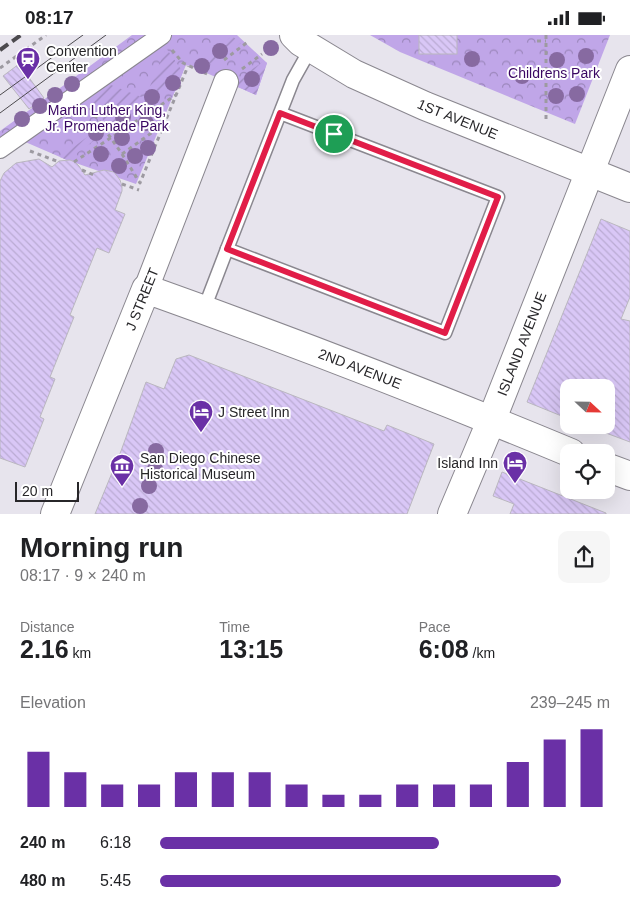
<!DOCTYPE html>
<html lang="en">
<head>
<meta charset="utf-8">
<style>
  body { margin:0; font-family:Helvetica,sans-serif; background:#f6f6f6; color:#202124; height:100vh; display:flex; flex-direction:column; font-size:19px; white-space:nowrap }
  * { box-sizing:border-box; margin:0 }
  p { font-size:16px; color:#757577 }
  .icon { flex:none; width:28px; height:28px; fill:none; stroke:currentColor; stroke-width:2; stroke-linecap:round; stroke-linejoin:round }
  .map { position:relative; height:479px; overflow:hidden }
  .sheet { display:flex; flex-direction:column; background:#fff; flex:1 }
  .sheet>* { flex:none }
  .needle { width:32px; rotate:112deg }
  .controls { position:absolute; left:560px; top:344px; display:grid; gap:10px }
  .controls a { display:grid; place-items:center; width:55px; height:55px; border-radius:10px; background:#fff; box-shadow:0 5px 20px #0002; font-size:25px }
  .scale { position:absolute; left:15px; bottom:12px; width:64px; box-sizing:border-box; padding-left:5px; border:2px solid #272629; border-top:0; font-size:14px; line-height:18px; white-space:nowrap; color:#272629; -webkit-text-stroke:4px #fff; paint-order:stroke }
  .pin { position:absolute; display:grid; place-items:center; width:42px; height:42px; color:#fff; margin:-21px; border:2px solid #fff; border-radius:50%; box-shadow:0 1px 5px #0007 }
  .round { display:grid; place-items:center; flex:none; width:52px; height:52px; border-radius:10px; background:#f6f6f6 }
  .headline { display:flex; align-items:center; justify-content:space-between; height:85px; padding:0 20px }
  h1 { font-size:28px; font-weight:700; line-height:38px }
  .metrics { display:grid; grid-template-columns:repeat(3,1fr); gap:8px; height:85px; padding:5px 20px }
  .metrics div { display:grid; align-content:center }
  .metrics b { font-size:25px; font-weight:700 }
  .metrics small { font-size:14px; font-weight:400 }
  .metrics p { font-size:14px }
  .chart { height:140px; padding:10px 20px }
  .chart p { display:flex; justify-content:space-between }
  .chart svg { width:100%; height:90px; margin-top:5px; stroke:#6a30a6; stroke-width:6 }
  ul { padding:0 20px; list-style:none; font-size:16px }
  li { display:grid; grid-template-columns:80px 60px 1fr; align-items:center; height:38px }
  li i { height:12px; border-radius:6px; background:#6a30a6 }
  .status { display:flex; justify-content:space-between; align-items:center; height:35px; padding:0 25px; background:#fff; direction:ltr }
  .status svg { height:14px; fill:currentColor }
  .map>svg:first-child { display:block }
  .park { fill:url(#park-crowns) }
  .garden { fill:url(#garden-furrows) }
  .building { fill:url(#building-back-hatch); stroke:#bab7bf }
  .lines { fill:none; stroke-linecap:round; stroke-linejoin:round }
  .service-casing { stroke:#8a878f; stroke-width:15 }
  .pedestrian-casing { stroke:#8a878f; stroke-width:20 }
  .minor-casing { stroke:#8a878f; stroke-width:26 }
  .tertiary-casing { stroke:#8a878f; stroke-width:30 }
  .secondary-casing { stroke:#8a878f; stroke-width:30 }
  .path { stroke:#9d9aa1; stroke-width:3; stroke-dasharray:4 4; stroke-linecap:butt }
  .service { stroke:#fff; stroke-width:12 }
  .pedestrian { stroke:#fff; stroke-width:18 }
  .minor { stroke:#fff; stroke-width:24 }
  .tertiary { stroke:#fff; stroke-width:28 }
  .secondary { stroke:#fff; stroke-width:28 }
  .tram { stroke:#4c4a4e; stroke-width:1 }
  .rail { stroke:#4c4a4e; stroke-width:4; stroke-dasharray:10 5; stroke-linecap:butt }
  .tree { fill:#876aa1 }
  .route-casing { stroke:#fff; stroke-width:10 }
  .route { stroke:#e11d48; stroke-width:6 }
  .labels { text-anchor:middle; stroke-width:4; stroke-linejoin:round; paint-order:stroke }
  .poi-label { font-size:14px; fill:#272629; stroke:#fff; text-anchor:start }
  .park-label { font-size:14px; fill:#390662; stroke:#fff }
  .street-label { font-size:14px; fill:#272629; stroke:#fff }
</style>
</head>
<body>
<div class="status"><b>08:17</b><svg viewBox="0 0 49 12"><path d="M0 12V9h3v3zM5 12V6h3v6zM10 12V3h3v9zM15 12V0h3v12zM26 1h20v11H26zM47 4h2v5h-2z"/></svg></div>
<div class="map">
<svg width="630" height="479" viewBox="0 0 630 479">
  <defs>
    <pattern id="park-crowns" width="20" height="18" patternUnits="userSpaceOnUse" patternTransform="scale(1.25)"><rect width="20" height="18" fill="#c0a6e8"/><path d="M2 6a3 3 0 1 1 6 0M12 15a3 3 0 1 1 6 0" fill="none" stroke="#9c87bc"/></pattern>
    <pattern id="garden-furrows" width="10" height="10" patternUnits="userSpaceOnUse" patternTransform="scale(1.25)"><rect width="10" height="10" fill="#c0a6e8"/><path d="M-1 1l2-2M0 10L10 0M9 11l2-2" fill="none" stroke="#9c87bc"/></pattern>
    <pattern id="building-back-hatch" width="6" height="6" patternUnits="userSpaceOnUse" patternTransform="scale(1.25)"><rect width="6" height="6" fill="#d9c7f6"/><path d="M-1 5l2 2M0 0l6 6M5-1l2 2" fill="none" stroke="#baabd3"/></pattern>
  </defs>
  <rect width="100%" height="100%" fill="#e7e4ed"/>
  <g class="park">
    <polygon points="132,0 237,0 267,28 256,60 193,32 186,30 136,149 67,125 23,106 0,121 0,96 60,53"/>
    <polygon points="370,0 610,0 575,89 400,17"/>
  </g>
  <g class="garden">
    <polygon points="232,1 241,8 201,36 193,32"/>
    <polygon points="166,13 183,37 178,48 150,68 146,61"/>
    <polygon points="264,26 267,28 256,60 231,49"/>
    <polygon points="106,48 144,63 147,69 110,95 87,61"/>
    <polygon points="98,94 102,100 67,125 60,122"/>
  </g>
  <g class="building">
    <rect x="419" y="0" width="38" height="19"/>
    <polygon points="19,29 44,63 29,74 3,41"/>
    <polygon points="39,124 52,132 59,126 70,125 75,127 79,131 85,140 104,135 114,137 120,145 122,151 122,156 115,175 125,179 109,218 97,213 70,280 74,282 50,342 55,344 40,382 44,384 25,432 0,423 0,146 4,138 16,128"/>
    <polygon points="601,184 630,196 630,262 621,284 630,286 630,407 606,398 606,352 569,352 569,384 527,367"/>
    <polygon points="189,320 384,396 387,390 434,409 407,479 95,479 121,416 146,347 164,354 176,324"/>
    <polygon points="502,437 606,478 606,479 510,479 514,469 493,461"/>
  </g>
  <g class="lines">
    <defs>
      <g id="service">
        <polyline points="280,78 498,162 445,298 227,214 293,45 311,13"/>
        <polyline points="204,274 227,214"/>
      </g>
      <polyline id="pedestrian" points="0,114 162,0"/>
      <polyline id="minor" points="146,254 226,47"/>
      <g id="tertiary">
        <polyline points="606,432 630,441"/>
        <path id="s1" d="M55 479 146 254C289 305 431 360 571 418"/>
        <path id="s2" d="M452 479 492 384 630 35"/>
      </g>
      <g id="secondary">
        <path id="s3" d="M294 0 301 7 354 39 425 71 630 153"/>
      </g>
    </defs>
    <use href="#service" class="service-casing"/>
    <use href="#pedestrian" class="pedestrian-casing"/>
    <use href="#minor" class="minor-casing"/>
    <use href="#tertiary" class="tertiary-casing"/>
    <use href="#secondary" class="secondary-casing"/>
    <g class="path">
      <polyline points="546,0 546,86"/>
      <polyline points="537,6 546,6"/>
      <polyline points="172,15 183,28 207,39"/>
      <polyline points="224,25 249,6"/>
      <polyline points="0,33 46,0"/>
      <polyline points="242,34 262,19"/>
      <polyline points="90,73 122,119 140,148 188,31"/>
      <polyline points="30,116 59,127"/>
      <polyline points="122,119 164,89"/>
      <polyline points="74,127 176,60"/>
      <polyline points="82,135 94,140"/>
      <polyline points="122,149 139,155"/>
    </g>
    <use href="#service" class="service"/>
    <use href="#pedestrian" class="pedestrian"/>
    <use href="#minor" class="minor"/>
    <use href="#tertiary" class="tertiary"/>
    <use href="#secondary" class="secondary"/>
    <g class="tram">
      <polyline points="0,60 83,0"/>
      <polyline points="0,78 106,0"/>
    </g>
    <polyline class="rail" points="0,15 21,0"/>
  </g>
  <g class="tree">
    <circle cx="271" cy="13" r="8"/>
    <circle cx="220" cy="16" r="8"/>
    <circle cx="586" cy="21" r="8"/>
    <circle cx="472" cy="24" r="8"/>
    <circle cx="557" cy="25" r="8"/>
    <circle cx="202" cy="31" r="8"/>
    <circle cx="522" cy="41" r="8"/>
    <circle cx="252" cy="44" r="8"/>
    <circle cx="173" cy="48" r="8"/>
    <circle cx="72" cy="49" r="8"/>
    <circle cx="577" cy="59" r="8"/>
    <circle cx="55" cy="60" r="8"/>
    <circle cx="556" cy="61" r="8"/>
    <circle cx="152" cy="62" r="8"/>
    <circle cx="40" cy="71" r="8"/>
    <circle cx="123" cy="82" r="8"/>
    <circle cx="22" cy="84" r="8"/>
    <circle cx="146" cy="88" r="8"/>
    <circle cx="96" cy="98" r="8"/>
    <circle cx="122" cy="103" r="8"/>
    <circle cx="148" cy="113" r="8"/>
    <circle cx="101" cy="119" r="8"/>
    <circle cx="135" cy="121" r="8"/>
    <circle cx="119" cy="131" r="8"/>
    <circle cx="156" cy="416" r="8"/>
    <circle cx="155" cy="434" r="8"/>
    <circle cx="149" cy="451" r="8"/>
    <circle cx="140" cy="471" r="8"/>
  </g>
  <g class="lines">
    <defs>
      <polygon id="route" points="280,78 498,162 445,298 227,214"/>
    </defs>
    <use href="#route" class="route-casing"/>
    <use href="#route" class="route"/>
  </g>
  <defs>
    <symbol id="station-pin" viewBox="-11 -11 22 30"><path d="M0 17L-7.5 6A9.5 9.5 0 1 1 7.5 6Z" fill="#6a30a6" stroke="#fff"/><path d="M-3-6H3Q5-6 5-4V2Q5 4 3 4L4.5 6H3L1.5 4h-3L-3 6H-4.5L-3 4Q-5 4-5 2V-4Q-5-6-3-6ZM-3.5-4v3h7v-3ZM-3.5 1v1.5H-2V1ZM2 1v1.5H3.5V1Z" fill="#fff"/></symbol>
    <symbol id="hotel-pin" viewBox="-11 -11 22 30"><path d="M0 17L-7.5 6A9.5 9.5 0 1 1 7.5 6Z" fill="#6a30a6" stroke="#fff"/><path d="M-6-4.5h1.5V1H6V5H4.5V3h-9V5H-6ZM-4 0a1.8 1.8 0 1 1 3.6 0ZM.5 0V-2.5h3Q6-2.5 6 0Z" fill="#fff"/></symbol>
    <symbol id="museum-pin" viewBox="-11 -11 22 30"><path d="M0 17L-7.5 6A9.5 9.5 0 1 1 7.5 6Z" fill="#6a30a6" stroke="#fff"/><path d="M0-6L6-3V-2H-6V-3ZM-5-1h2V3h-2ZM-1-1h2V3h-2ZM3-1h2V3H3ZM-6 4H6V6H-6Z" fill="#fff"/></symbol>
  </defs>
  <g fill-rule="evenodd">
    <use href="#station-pin" x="14" y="10" width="28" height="38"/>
    <use href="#hotel-pin" x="187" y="363" width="28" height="38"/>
    <use href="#hotel-pin" x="501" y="414" width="28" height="38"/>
    <use href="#museum-pin" x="108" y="417" width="28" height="38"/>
  </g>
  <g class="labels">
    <g class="poi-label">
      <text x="46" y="21">Convention<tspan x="46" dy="16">Center</tspan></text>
      <text x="218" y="382">J Street Inn</text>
      <text x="140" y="428">San Diego Chinese<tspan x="140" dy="16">Historical Museum</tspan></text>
      <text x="498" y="433" text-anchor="end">Island Inn</text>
    </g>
    <g class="park-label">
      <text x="554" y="43">Childrens Park</text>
      <text x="107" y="80">Martin Luther King,<tspan x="107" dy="16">Jr. Promenade Park</tspan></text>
    </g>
    <g class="street-label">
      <text dy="5" stroke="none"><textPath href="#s3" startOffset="185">1ST AVENUE</textPath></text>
      <text transform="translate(142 264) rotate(-68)" y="5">J STREET</text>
      <text dy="5" stroke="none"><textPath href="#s2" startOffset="184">ISLAND AVENUE</textPath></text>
      <text dy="5" stroke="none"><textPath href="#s1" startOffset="471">2ND AVENUE</textPath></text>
    </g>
  </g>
</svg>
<div class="controls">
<a><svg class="needle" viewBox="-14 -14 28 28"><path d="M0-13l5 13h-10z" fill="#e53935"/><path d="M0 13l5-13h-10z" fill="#757577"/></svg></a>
<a><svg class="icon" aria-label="locate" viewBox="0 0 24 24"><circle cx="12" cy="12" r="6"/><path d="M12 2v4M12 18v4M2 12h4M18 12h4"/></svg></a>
</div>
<div class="scale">20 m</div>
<div class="pin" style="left:334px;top:99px;background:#1e9e55"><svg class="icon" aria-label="arrive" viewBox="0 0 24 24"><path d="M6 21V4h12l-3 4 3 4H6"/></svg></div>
</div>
<section class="sheet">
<div class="headline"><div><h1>Morning run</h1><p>08:17 · 9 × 240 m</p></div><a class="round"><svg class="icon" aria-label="share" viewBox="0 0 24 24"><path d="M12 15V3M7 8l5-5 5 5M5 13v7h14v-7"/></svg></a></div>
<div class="metrics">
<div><p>Distance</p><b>2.16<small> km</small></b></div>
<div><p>Time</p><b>13:15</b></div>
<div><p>Pace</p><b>6:08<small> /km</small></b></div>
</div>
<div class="chart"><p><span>Elevation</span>239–245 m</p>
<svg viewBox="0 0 160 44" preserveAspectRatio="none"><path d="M5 44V17M15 44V27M25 44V33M35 44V33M45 44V27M55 44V27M65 44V27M75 44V33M85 44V38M95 44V38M105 44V33M115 44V33M125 44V33M135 44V22M145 44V11M155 44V6"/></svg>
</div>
<ul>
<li><b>240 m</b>6:18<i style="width:62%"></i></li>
<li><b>480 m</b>5:45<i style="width:89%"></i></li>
</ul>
</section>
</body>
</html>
